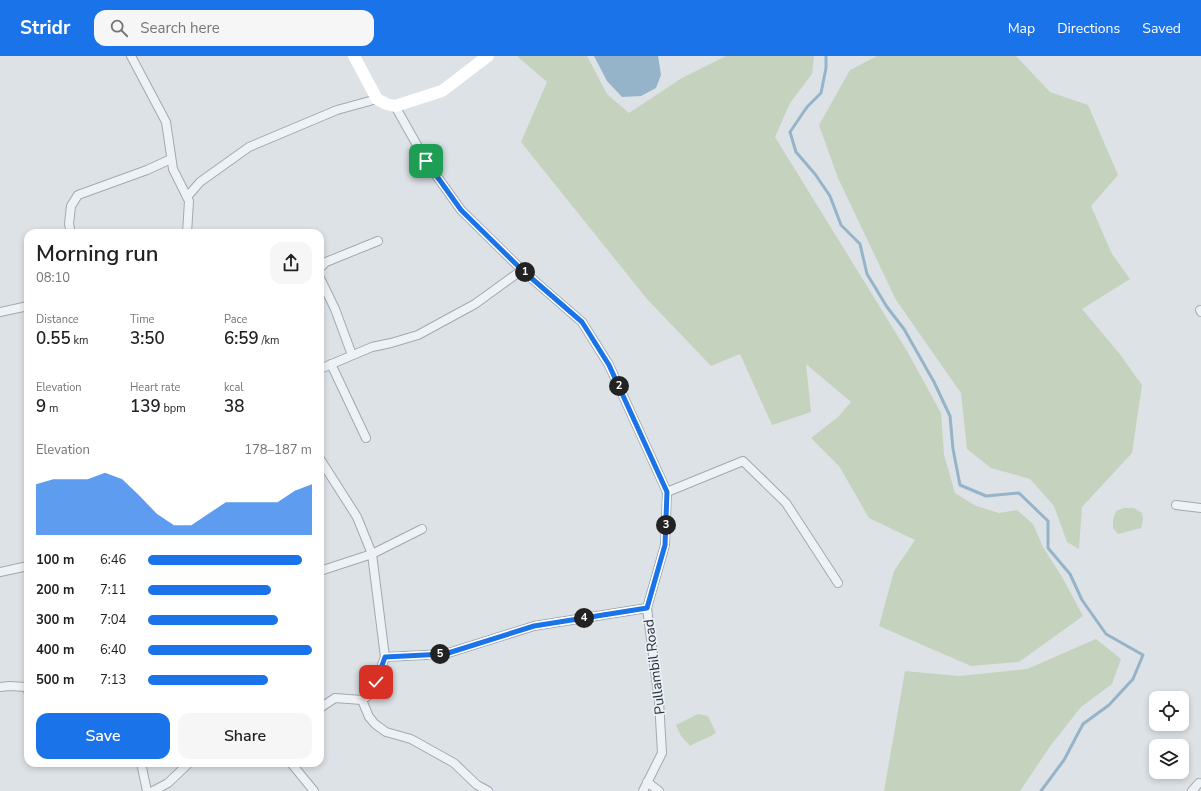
<!DOCTYPE html>
<html lang="en">
<head>
<meta charset="utf-8">
<style>
  body { margin:0; font-family:"Nunito Sans",sans-serif; background:#f6f6f6; color:#202124; height:100vh; display:flex; flex-direction:column; font-size:15px; white-space:nowrap }
  * { box-sizing:border-box; margin:0 }
  p { font-size:13px; color:#757577 }
  .icon { flex:none; width:22px; height:22px; fill:none; stroke:currentColor; stroke-width:2; stroke-linecap:round; stroke-linejoin:round }
  .map { position:relative; flex:1; overflow:hidden }
  .drawer { position:absolute; left:24px; top:173px; width:300px; height:538px; display:flex; flex-direction:column; background:#fff; border-radius:12px; box-shadow:0 2px 6px #0003 }
  .drawer>* { flex:none }
  .buttons { position:absolute; left:1149px; top:635px; display:grid; gap:8px }
  .buttons a { display:grid; place-items:center; width:40px; height:40px; border-radius:8px; background:#fff; box-shadow:0 2px 6px #0003; font-size:20px }
  .pin { position:absolute; display:grid; place-items:center; width:34px; height:34px; color:#fff; margin:-17px; border-radius:8px; box-shadow:0 2px 6px #0006 }
  .km { position:absolute; width:20px; height:20px; margin:-10px; border-radius:50%; background:#222; color:#fff; font-size:11px; line-height:20px; text-align:center }
  .round { display:grid; place-items:center; flex:none; width:42px; height:42px; border-radius:12px; background:#f6f6f6 }
  .head { display:flex; align-items:center; justify-content:space-between; height:68px; padding:0 12px }
  h1 { font-size:22px; font-weight:600; line-height:30px }
  .figures { display:grid; grid-template-columns:repeat(3,1fr); gap:6px; height:68px; padding:4px 12px }
  .figures div { display:grid; align-content:center }
  .figures b { font-size:17px; font-weight:600 }
  .figures small { font-size:11px; font-weight:400 }
  .figures p { font-size:11px }
  .chart { height:112px; padding:8px 12px }
  .chart p { display:flex; justify-content:space-between }
  .chart svg { width:100%; height:72px; margin-top:4px; fill:#1a73e8; opacity:.7 }
  .primary-button { display:flex; gap:8px; margin-top:auto; padding:8px 12px }
  .primary-button a { flex:1; height:46px; border-radius:12px; background:#1a73e8; color:#fff; font-size:16px; font-weight:600; line-height:46px; text-align:center }
  .primary-button a+a { background:#f6f6f6; color:#202124 }
  ul { padding:0 12px; list-style:none; font-size:13px }
  li { display:grid; grid-template-columns:64px 48px 1fr; align-items:center; height:30px }
  li i { height:10px; border-radius:5px; background:#1a73e8 }
  header { display:flex; align-items:center; gap:24px; box-sizing:border-box; height:56px; padding:0 20px; background:#1a73e8; color:#fff }
  header strong { font-size:19px }
  nav { display:flex; gap:22px; margin-inline-start:auto; font-size:14px }
  .search { width:280px; height:36px; background:#f6f6f6; display:flex; align-items:center; gap:10px; box-sizing:border-box; padding:0 14px; border-radius:12px; color:#757577; font-size:15px }
  .map>svg:first-child { display:block }
  .green { fill:#c5d2bd }
  .water { fill:#96b4c9 }
  .lines { fill:none; stroke-linecap:round; stroke-linejoin:round }
  .stream { stroke:#96b4c9; stroke-width:3 }
  .street-casing { stroke:#a2a9b1; stroke-width:10 }
  .street { stroke:#eff2f5; stroke-width:8 }
  .secondary { stroke:#fff; stroke-width:12 }
  .route-casing { stroke:#fff; stroke-width:8 }
  .route { stroke:#1a73e8; stroke-width:5 }
  .labels { text-anchor:middle; stroke-width:3.5; stroke-linejoin:round; paint-order:stroke }
  .street-label { font-size:14px; fill:#26313e; stroke:#ecf1f5 }
</style>
</head>
<body>
<header>
<strong>Stridr</strong>
<div class="search"><svg class="icon" aria-label="search" viewBox="0 0 24 24"><circle cx="10" cy="10" r="6"/><path d="M15 15l6 6"/></svg>Search here</div>
<nav><a>Map</a><a>Directions</a><a>Saved</a></nav>
</header>
<div class="map">
<svg width="1201" height="735" viewBox="0 0 1201 735">
  <rect width="100%" height="100%" fill="#dde2e7"/>
  <g class="green">
    <polygon points="517,0 587,0 607,38 629,57 682,22 726,0 814,0 812,18 790,47 775,81 907,295 941,357 944,399 955,437 976,450 999,457 1017,454 1033,468 1043,491 1062,521 1083,560 1019,606 971,610 879,570 894,515 915,484 869,462 839,410 811,382 838,361 851,346 806,308 811,356 772,369 740,298 711,310 647,243 521,86 547,26"/>
    <polygon points="877,0 1016,0 1050,36 1088,49 1118,119 1091,150 1112,198 1130,223 1082,253 1119,297 1142,329 1132,397 1082,451 1079,493 1067,486 1054,450 1030,423 991,412 967,393 961,337 896,244 838,122 819,69 850,14"/>
    <polygon points="1124,452 1134,452 1142,457 1143,464 1141,472 1118,478 1113,472 1113,464 1116,455"/>
    <polygon points="1096,583 1121,603 1112,628 1081,651 1051,689 1020,735 884,735 905,615 959,620 1027,613"/>
    <path d="M698 658 708 660 716 677C708 682 699 685 690 690L681 680 676 669Z"/>
  </g>
  <polygon class="water" points="594,0 658,0 661,19 656,32 641,40 622,41 607,25"/>
  <g class="lines">
    <polyline class="stream" points="826,0 826,12 821,37 807,51 790,76 796,96 815,118 830,140 841,169 860,188 867,218 887,251 904,273 934,326 950,360 953,393 960,429 986,440 1019,437 1048,465 1048,492 1070,518 1082,544 1106,578 1143,599 1133,623 1109,649 1083,668 1064,704 1041,735"/>
    <defs>
      <g id="street">
        <polyline points="131,0 166,66 173,113 189,145 187,177"/>
        <polyline points="395,50 426,105 461,154 522,214 582,266 609,309 667,436 665,489 647,552 659,645 662,697 643,735"/>
        <polyline points="187,141 200,126 249,91 337,54 377,43"/>
        <polyline points="71,177 69,168 71,150 78,139 147,114 171,103"/>
        <polyline points="320,212 326,206 378,185"/>
        <polyline points="320,222 335,253 352,299"/>
        <polyline points="1200,254 1201,256"/>
        <polyline points="0,256 28,250"/>
        <polyline points="331,308 366,382"/>
        <polyline points="320,313 372,291 391,287 418,279 475,248 522,214"/>
        <polyline points="320,403 357,461 372,498 385,601 372,637 362,644 335,642 320,652"/>
        <polyline points="667,436 743,405 786,447 838,527"/>
        <polyline points="1176,449 1201,452"/>
        <polyline points="320,515 372,498 422,473"/>
        <polyline points="0,516 28,510"/>
        <polyline points="385,601 445,598 534,570 647,552"/>
        <polyline points="0,631 9,630 27,631 28,635"/>
        <polyline points="362,644 369,661 375,668 386,676 411,683 454,707 477,729 488,735"/>
        <polyline points="141,707 147,735"/>
        <polyline points="291,707 314,735"/>
        <polyline points="647,726 659,735"/>
        <polyline points="153,735 168,727 189,707"/>
        <polyline points="1192,735 1199,727"/>
      </g>
    </defs>
    <use href="#street" class="street-casing"/>
    <use href="#street" class="street"/>
    <polyline class="secondary" points="354,0 377,43 386,48 395,50 442,35 488,0"/>
  </g>
  <g class="lines">
    <defs>
      <polyline id="route" points="376,626 385,601 445,598 534,570 647,552 665,489 667,436 609,309 582,266 522,214 461,154 426,105"/>
    </defs>
    <use href="#route" class="route-casing"/>
    <use href="#route" class="route"/>
  </g>
  <g class="labels">
    <g class="street-label">
      <text transform="translate(654 611) rotate(-97)" y="5">Pullambil Road</text>
    </g>
  </g>
</svg>
<div class="buttons">
<a><svg class="icon" aria-label="locate" viewBox="0 0 24 24"><circle cx="12" cy="12" r="6"/><path d="M12 2v4M12 18v4M2 12h4M18 12h4"/></svg></a>
<a><svg class="icon" aria-label="layers" viewBox="0 0 24 24"><path d="M12 4l9 5-9 5-9-5zM3 14l9 5 9-5"/></svg></a>
</div>
<div class="pin" style="left:426px;top:105px;background:#1e9e55"><svg class="icon" aria-label="arrive" viewBox="0 0 24 24"><path d="M6 21V4h12l-3 4 3 4H6"/></svg></div>
<div class="pin" style="left:376px;top:626px;background:#d93025"><svg class="icon" aria-label="check" viewBox="0 0 24 24"><path d="M5 12l5 5 9-10"/></svg></div>
<b class="km" style="left:525px;top:216px">1</b>
<b class="km" style="left:619px;top:330px">2</b>
<b class="km" style="left:666px;top:469px">3</b>
<b class="km" style="left:584px;top:562px">4</b>
<b class="km" style="left:440px;top:598px">5</b>
<section class="drawer">
<div class="head"><div><h1>Morning run</h1><p>08:10</p></div><a class="round"><svg class="icon" aria-label="share" viewBox="0 0 24 24"><path d="M12 15V3M7 8l5-5 5 5M5 13v7h14v-7"/></svg></a></div>
<div class="figures">
<div><p>Distance</p><b>0.55<small> km</small></b></div>
<div><p>Time</p><b>3:50</b></div>
<div><p>Pace</p><b>6:59<small> /km</small></b></div>
</div>
<div class="figures">
<div><p>Elevation</p><b>9<small> m</small></b></div>
<div><p>Heart rate</p><b>139<small> bpm</small></b></div>
<div><p>kcal</p><b>38</b></div>
</div>
<div class="chart"><p><span>Elevation</span>178–187 m</p>
<svg viewBox="0 0 160 44" preserveAspectRatio="none"><path d="M0 44V13L10 10L20 10L30 10L40 6L50 10L60 20L70 31L80 38L90 38L100 31L110 24L120 24L130 24L140 24L150 17L160 13V44z"/></svg>
</div>
<ul>
<li><b>100 m</b>6:46<i style="width:94%"></i></li>
<li><b>200 m</b>7:11<i style="width:75%"></i></li>
<li><b>300 m</b>7:04<i style="width:79%"></i></li>
<li><b>400 m</b>6:40<i style="width:100%"></i></li>
<li><b>500 m</b>7:13<i style="width:73%"></i></li>
</ul>
<div class="primary-button"><a>Save</a><a>Share</a></div>
</section>
</div>
</body>
</html>
